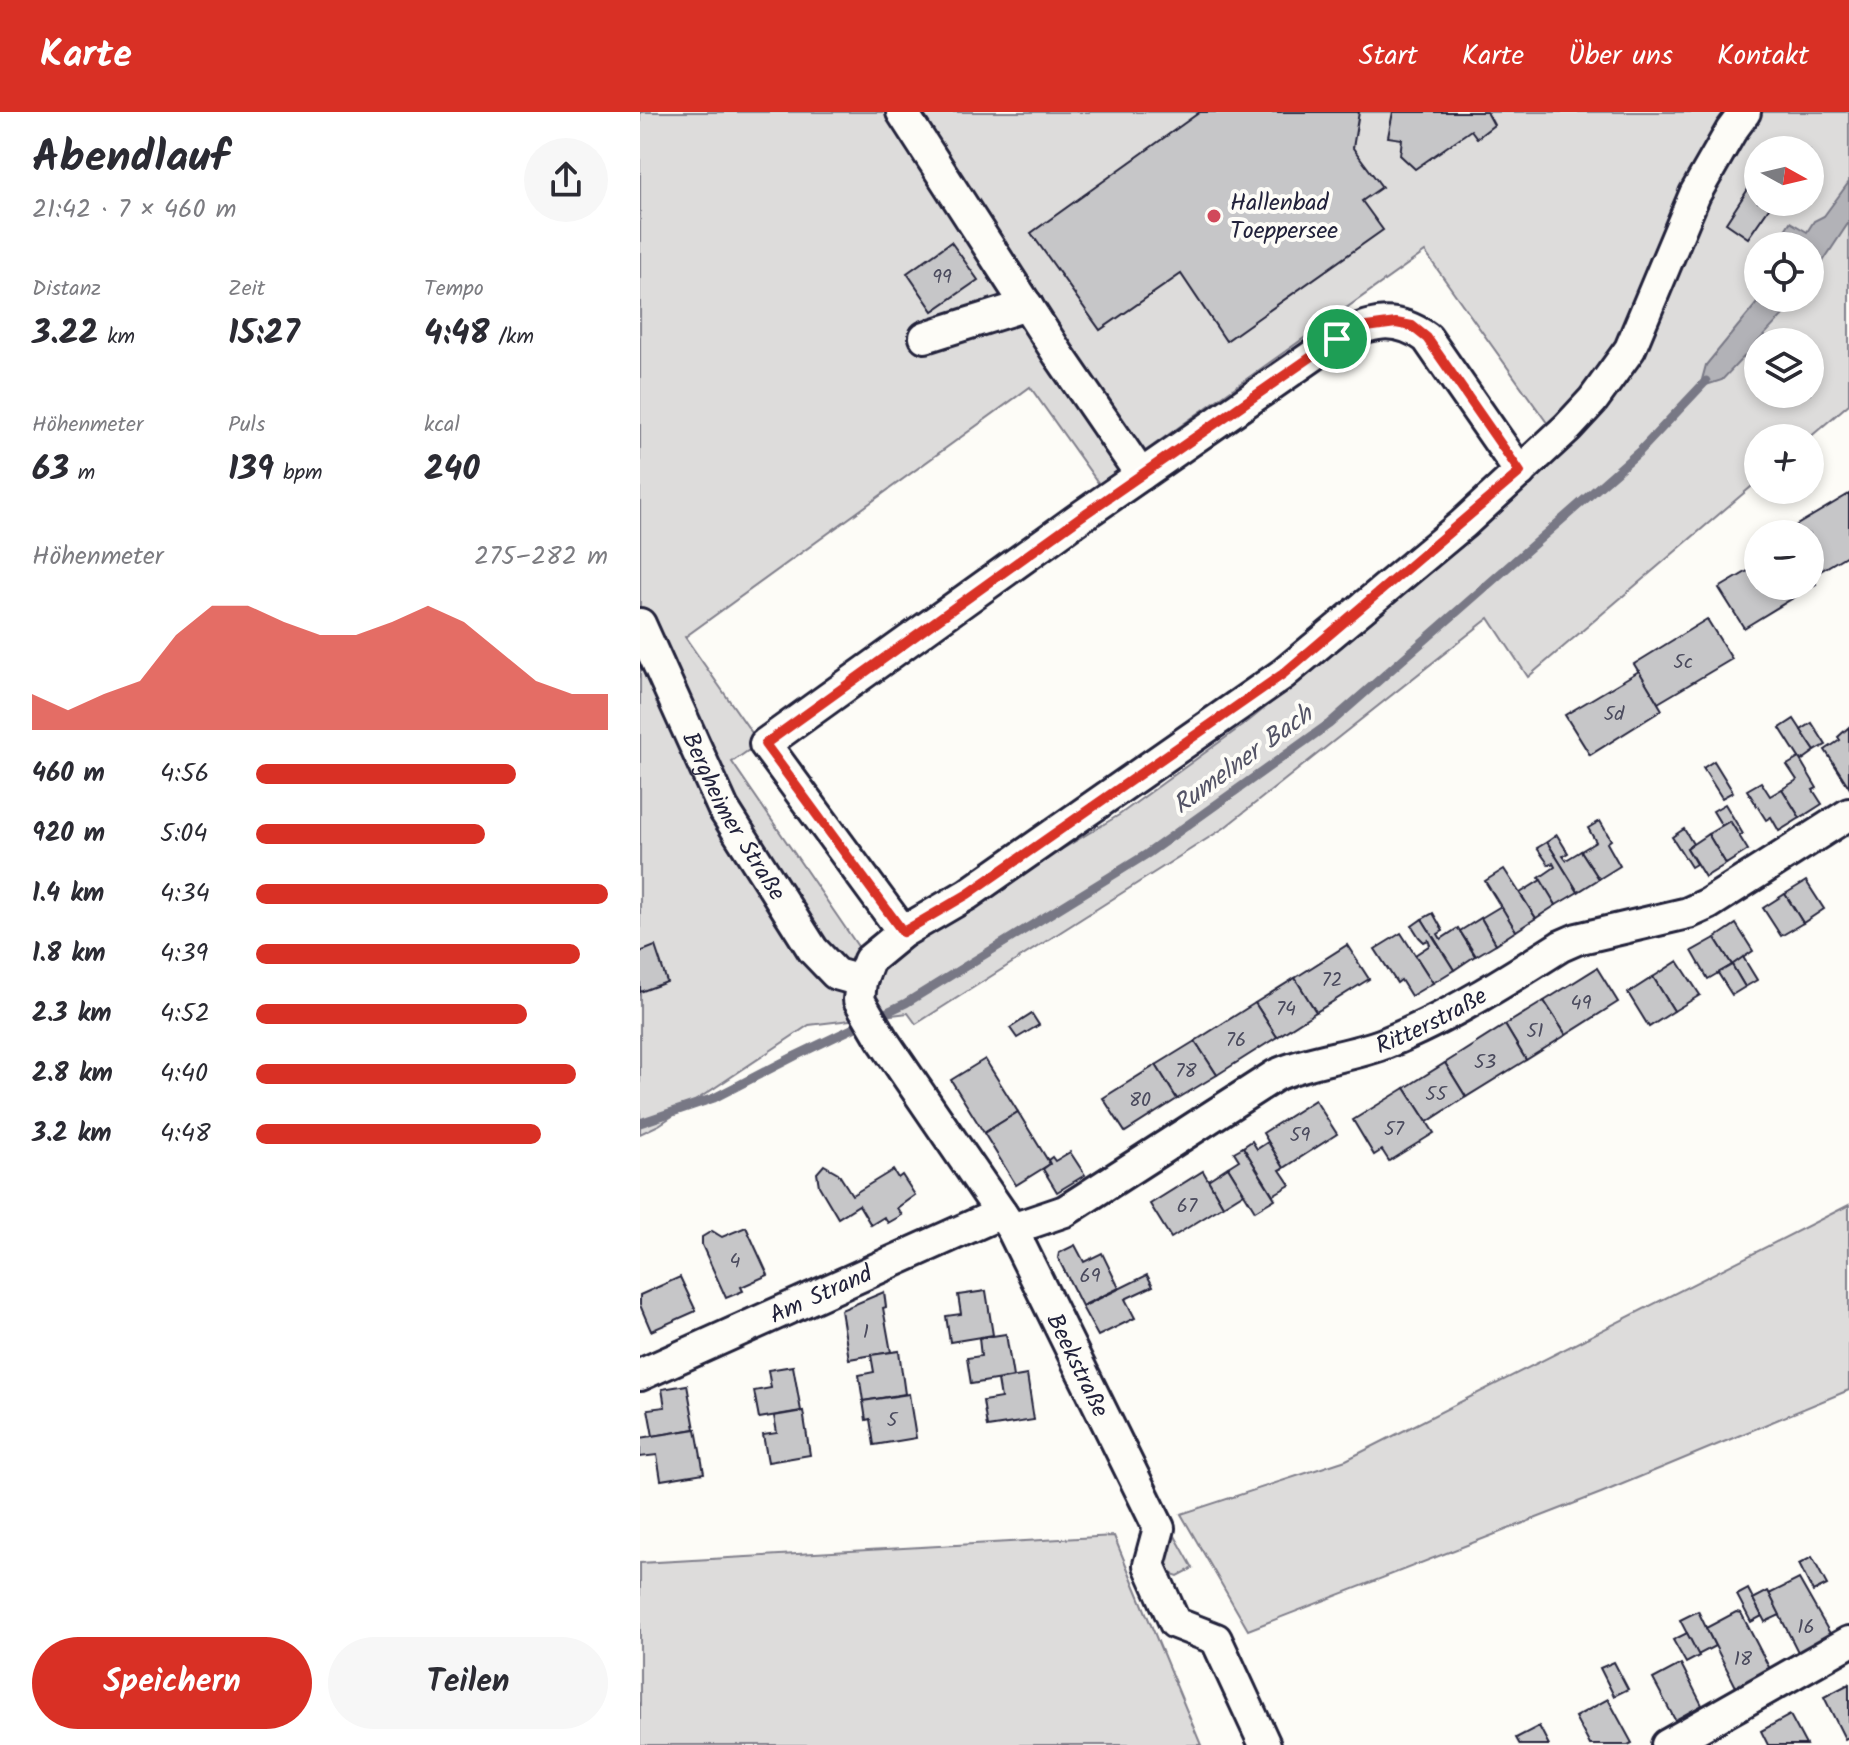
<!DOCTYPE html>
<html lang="de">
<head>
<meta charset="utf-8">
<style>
  body { margin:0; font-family:Kalam,sans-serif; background:#f7f7f7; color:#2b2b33; height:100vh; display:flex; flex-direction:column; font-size:30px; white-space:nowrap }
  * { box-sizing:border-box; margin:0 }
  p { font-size:26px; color:#7c7c81 }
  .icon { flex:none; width:44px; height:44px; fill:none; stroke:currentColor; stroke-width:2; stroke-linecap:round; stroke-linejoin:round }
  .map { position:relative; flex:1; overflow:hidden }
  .panel { display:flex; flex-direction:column; background:#fff; width:640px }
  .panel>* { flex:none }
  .needle { width:52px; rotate:98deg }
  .buttons { position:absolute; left:1104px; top:24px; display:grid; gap:16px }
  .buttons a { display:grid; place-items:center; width:80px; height:80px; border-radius:50%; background:#fff; box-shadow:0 4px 12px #0003; font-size:40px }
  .pin { position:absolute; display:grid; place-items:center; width:68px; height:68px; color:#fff; margin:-34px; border:4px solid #fff; border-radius:50%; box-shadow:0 2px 8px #0007 }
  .round { display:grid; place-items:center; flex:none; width:84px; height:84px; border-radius:42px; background:#f7f7f7 }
  .summary { display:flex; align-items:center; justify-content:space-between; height:136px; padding:0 32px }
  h1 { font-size:44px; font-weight:600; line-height:60px }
  .metrics { display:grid; grid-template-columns:repeat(3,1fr); gap:12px; height:136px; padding:8px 32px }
  .metrics div { display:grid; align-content:center }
  .metrics b { font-size:34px; font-weight:600 }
  .metrics small { font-size:22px; font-weight:400 }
  .metrics p { font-size:22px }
  .chart { height:224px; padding:16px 32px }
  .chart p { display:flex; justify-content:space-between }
  .chart svg { width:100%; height:144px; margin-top:8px; fill:#d93025; opacity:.7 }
  .action { display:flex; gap:16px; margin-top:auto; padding:16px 32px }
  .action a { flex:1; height:92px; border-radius:48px; background:#d93025; color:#fff; font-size:32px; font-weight:600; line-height:92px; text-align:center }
  .action a+a { background:#f7f7f7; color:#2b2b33 }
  ul { padding:0 32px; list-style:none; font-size:26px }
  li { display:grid; grid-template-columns:128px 96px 1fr; align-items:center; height:60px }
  li i { height:20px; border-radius:10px; background:#d93025 }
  header { display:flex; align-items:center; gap:48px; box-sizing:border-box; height:112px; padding:0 40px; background:#d93025; color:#fff }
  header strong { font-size:38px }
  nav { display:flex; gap:44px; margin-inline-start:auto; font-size:28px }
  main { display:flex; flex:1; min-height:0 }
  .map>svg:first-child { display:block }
  .green { fill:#dddcdb; stroke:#807f8b; stroke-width:2; fill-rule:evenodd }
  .water { fill:#b2b2b7; stroke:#787885; stroke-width:2 }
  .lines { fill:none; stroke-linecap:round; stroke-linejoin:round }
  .stream { stroke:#787885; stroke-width:9 }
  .building { fill:#c6c6c8; stroke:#22223b; stroke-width:2 }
  .minor-casing { stroke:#22223b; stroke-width:36 }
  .minor { stroke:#fdfcf7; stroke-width:30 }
  .route-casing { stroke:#fff; stroke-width:16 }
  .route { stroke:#d93025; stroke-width:10 }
  .poi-dot { fill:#d1495b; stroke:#fdfcf7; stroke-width:3 }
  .labels { text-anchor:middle; stroke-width:8; stroke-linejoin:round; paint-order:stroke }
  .number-label { font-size:20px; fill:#4b4b5e }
  .poi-label { font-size:24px; fill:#22223b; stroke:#fdfcf7; text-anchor:start }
  .street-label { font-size:24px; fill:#22223b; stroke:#fdfcf7 }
  .water-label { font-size:26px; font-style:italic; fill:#545466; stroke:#fdfcf7 }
</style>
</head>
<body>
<header>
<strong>Karte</strong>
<nav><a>Start</a><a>Karte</a><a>Über uns</a><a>Kontakt</a></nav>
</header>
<main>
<section class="panel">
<div class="summary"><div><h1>Abendlauf</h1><p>21:42 · 7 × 460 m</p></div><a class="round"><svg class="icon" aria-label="share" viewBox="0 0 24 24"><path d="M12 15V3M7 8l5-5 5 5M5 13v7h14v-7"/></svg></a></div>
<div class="metrics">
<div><p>Distanz</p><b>3.22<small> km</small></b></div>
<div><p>Zeit</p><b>15:27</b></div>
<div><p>Tempo</p><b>4:48<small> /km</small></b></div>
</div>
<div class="metrics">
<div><p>Höhenmeter</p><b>63<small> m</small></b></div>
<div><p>Puls</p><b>139<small> bpm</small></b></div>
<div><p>kcal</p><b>240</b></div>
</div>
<div class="chart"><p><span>Höhenmeter</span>275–282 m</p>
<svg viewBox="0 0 160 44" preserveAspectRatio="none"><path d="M0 44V33L10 38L20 33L30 29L40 15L50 6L60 6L70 11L80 15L90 15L100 11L110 6L120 11L130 20L140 29L150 33L160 33V44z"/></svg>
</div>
<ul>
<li><b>460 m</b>4:56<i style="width:74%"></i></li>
<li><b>920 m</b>5:04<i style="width:65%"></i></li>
<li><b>1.4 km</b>4:34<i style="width:100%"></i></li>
<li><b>1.8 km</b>4:39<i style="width:92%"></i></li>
<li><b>2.3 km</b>4:52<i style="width:77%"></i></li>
<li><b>2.8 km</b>4:40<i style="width:91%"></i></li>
<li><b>3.2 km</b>4:48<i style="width:81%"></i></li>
</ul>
<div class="action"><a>Speichern</a><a>Teilen</a></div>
</section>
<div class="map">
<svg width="1209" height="1633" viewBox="0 0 1209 1633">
  <rect width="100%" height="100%" fill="#fdfcf7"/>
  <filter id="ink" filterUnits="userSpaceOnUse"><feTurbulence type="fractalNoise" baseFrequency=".0125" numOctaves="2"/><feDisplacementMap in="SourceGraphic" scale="16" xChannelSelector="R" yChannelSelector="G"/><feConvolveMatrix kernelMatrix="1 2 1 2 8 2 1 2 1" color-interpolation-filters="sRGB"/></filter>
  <g filter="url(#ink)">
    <g class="green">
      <path d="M0 0H1209V292L1169 326H1118V369L888 565 849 506 584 716 276 912 268 901 169 913 19 1013 0 1022ZM1118 38H1170V90H1118ZM1118 134H1170V186H1118ZM785 140 925 336 769 478 610 608 479 703 230 852 92 650 119 631 45 525 390 275 459 372ZM1118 230H1170V282H1118Z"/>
      <polygon points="1209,1093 1209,1278 961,1381 608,1518 541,1402 706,1348"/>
      <polygon points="474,1424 561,1633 0,1633 0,1451"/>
      <polygon points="535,1424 553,1456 538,1464 526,1460 524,1453"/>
    </g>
    <g class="water">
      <polygon points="1209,70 1209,110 1170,169 1170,134 1157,134 1158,132 1143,121 1150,110 1167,120 1174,109 1184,104"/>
      <polygon points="1121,186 1159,186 1082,268 1060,275 1066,253"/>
    </g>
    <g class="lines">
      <polyline class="stream" points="0,1011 74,986 155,944 266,891 507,742 689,612 1000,339 1066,269"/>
    </g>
    <g class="building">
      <polygon points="560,0 719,0 713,36 742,75 722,89 743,118 586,229 541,162 460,218 391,121"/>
      <polygon points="753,0 847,0 854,13 837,26 831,18 775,57 760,43 762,27 748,25"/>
      <polygon points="1114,68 1118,70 1118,90 1133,90 1108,126 1086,111"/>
      <polygon points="311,130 338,168 293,199 267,161"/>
      <polygon points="1209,382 1209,442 1172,464 1170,422 1145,420"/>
      <polygon points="1118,453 1118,474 1170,474 1170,462 1176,472 1104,516 1079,476"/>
      <polygon points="1067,507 1092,547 1018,591 994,552"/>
      <polygon points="999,559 1022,598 950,643 925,603"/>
      <polygon points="1154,607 1175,639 1161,649 1140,616"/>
      <polygon points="1172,611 1186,633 1175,639 1161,618"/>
      <polygon points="1209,615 1209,675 1185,638 1200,628 1198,625"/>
      <polygon points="1159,646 1177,676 1173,678 1182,692 1160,706 1142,677 1157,668 1147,653"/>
      <polygon points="1074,649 1093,680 1082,686 1063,656"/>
      <polygon points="1121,670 1130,684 1142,677 1160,706 1139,719 1131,705 1126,708 1107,678"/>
      <polygon points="1085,692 1103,722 1099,724 1090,709 1082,714 1073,699"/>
      <polygon points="960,709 971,728 967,731 980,754 959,767 941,739 956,730 948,716"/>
      <polygon points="1090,709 1108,738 1086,752 1068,722"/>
      <polygon points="1044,717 1053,732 1047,736 1056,752 1051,755 1032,725"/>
      <polygon points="1068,722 1086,752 1065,765 1047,736"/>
      <polygon points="917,723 928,741 923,744 926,748 941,739 959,767 938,780 907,730"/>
      <polygon points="907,730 938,780 916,793 899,766 915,755 913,751 909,753 897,736"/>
      <polygon points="864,757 896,806 876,819 845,769"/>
      <polygon points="901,768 916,793 896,806 880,781"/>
      <polygon points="1166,769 1184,797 1163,811 1145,782"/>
      <polygon points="1145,782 1163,811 1141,824 1123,796"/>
      <polygon points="861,794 876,819 856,832 841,806"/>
      <polygon points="793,801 803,819 798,822 801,827 818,816 835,844 814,858 782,807"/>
      <polygon points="841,806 856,832 836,844 820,819"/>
      <polygon points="782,807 814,858 793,871 775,843 790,833 788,828 784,830 779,825 772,814"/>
      <polygon points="1096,812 1113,839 1092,853 1075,826"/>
      <polygon points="761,821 793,871 771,884 761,868 757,871 735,837"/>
      <polygon points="1075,826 1092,853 1068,867 1052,839"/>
      <polygon points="707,833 729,867 676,900 655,866"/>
      <polygon points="15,834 27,870 0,880 0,840"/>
      <polygon points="1103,845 1117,868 1105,875 1092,853"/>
      <polygon points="1038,849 1060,883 1034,899 1013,865"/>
      <polygon points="1092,853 1105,875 1092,883 1078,861"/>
      <polygon points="957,856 978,890 926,923 904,889"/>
      <polygon points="1013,865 1034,899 1009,915 988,881"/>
      <polygon points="655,866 676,900 637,925 615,891"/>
      <polygon points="904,889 926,923 886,948 865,913"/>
      <polygon points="615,891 637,925 577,963 555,929"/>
      <polygon points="392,902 399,913 377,926 370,916"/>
      <polygon points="865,913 886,948 826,985 805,951"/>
      <polygon points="555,929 577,963 537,987 516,953"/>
      <polygon points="345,947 378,1000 344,1021 311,968"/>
      <polygon points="805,951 826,985 787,1010 765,976"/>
      <polygon points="516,953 537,987 485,1020 463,986"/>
      <polygon points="765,976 794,1021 749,1049 742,1038 734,1043 713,1008"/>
      <polygon points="675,988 697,1022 644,1056 623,1021"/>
      <polygon points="378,1000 410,1052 376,1073 344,1021"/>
      <polygon points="612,1029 617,1037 628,1030 644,1056 640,1058 650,1073 633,1083 603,1035"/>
      <polygon points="603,1035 635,1087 615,1099 588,1055 599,1048 594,1040"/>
      <polygon points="430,1040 445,1063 417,1080 403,1057 410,1052 408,1048 412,1045 415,1049"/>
      <polygon points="184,1053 198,1061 212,1083 253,1058 258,1066 262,1063 275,1083 257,1096 262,1103 248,1111 244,1105 231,1113 219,1093 198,1106 179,1074 177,1061"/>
      <polygon points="588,1055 604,1081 583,1094 568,1068"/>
      <polygon points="563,1059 583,1094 531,1126 510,1092"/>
      <polygon points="106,1115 128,1163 101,1175 103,1179 86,1186 62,1133 62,1125 72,1119 82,1125"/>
      <polygon points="435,1133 444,1150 462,1141 479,1176 442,1194 418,1146 419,1141"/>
      <polygon points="507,1163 513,1174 485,1187 495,1206 458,1224 442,1195"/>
      <polygon points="40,1165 56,1199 11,1219 0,1193 0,1183"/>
      <polygon points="346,1179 353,1223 310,1230 306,1204 321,1202 318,1183"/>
      <polygon points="244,1180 246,1195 243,1196 251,1240 209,1247 201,1198"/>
      <polygon points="366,1222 373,1265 331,1272 327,1246 341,1244 339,1226"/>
      <polygon points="259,1239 265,1282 223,1289 219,1263 234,1260 231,1243"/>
      <polygon points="153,1254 161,1299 119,1306 114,1279 131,1276 128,1258"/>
      <polygon points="387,1263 394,1308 347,1315 343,1289 361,1286 358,1268"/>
      <polygon points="47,1273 55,1317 13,1324 8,1297 25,1295 22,1277"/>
      <polygon points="269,1282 276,1326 234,1333 230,1307 226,1308 223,1289"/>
      <polygon points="163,1299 170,1343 128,1350 123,1323 137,1321 134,1304"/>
      <polygon points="56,1317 64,1361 21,1368 17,1343 0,1345 0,1326"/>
      <polygon points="1172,1445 1187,1473 1173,1480 1159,1452"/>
      <polygon points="1159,1467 1192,1525 1159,1542 1129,1482"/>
      <polygon points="1108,1477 1122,1504 1111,1510 1097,1483"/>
      <polygon points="1128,1479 1140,1503 1125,1510 1113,1487"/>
      <polygon points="1058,1499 1075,1534 1058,1543 1040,1508"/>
      <polygon points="1096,1500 1101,1501 1130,1557 1096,1575 1066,1516"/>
      <polygon points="1047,1521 1059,1544 1046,1551 1033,1528"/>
      <polygon points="974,1550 988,1577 974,1584 960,1556"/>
      <polygon points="1041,1552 1062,1593 1035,1608 1013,1567"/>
      <polygon points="1209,1572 1209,1625 1205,1627 1184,1585"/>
      <polygon points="968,1587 992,1631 988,1633 950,1633 935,1605"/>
      <polygon points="1150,1603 1166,1633 1128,1633 1121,1619"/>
      <polygon points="899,1614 909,1633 880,1633 876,1626"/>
    </g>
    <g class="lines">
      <defs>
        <g id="minor">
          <polyline points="262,0 418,242 501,363"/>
          <polyline points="285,225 387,193"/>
          <path id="s1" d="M0 512 83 696 173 838 196 862 221 869"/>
          <path d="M263 820 125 632 439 406 697 227C730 210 755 203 787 226L880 360"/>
          <path id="s2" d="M372 1117 425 1099 636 963C671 947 712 945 748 930 806 907 869 867 921 834L937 827 1048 801 1068 792 1209 702"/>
          <path id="s3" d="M0 1263 361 1101"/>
          <polyline points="625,1633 576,1527 535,1511 509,1453 519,1416 372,1117 242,927 219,888 221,869 229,848 263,820 328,782 643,562 823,412 928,315 953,288 990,237 1055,82 1091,19 1105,0"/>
          <polyline points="1027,1633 1209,1530"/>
        </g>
      </defs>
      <use href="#minor" class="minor-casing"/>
      <use href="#minor" class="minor"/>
    </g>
  </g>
  <g class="lines" filter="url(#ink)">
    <defs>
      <polygon id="route" points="756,211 772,214 787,226 880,360 643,562 328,782 263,820 125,632 439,406 697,227 719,216"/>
    </defs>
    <use href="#route" class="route-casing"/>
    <use href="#route" class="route"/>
  </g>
  <circle class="poi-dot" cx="574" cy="104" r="8"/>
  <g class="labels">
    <g class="number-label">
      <text x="302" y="171">99</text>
      <text x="1043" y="556">5c</text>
      <text x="974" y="608">5d</text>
      <text x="692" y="874">72</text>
      <text x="941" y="897">49</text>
      <text x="646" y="903">74</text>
      <text x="895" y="925">51</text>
      <text x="596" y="934">76</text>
      <text x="845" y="956">53</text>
      <text x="546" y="965">78</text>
      <text x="796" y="988">55</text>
      <text x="500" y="994">80</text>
      <text x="754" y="1023">57</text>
      <text x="660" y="1029">59</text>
      <text x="547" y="1100">67</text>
      <text x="95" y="1155">4</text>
      <text x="450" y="1170">69</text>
      <text x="226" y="1226">1</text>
      <text x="252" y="1314">5</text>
      <text x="1166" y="1521">16</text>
      <text x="1103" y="1553">18</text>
    </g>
    <g class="poi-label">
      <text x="590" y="98">Hallenbad<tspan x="590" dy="28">Toeppersee</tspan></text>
    </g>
    <g class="street-label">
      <text dy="8" stroke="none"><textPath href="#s1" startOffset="214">Bergheimer Straße</textPath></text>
      <text dy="8" stroke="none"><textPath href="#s2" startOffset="472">Ritterstraße</textPath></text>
      <text dy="8" stroke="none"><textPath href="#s3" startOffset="198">Am Strand</textPath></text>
      <text transform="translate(438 1253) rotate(64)" y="8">Beekstraße</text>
    </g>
    <g class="water-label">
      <text transform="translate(602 647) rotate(-36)" y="9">Rumelner Bach</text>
    </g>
  </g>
</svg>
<div class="buttons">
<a><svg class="needle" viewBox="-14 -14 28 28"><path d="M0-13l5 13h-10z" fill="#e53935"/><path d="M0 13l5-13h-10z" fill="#7c7c81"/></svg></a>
<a><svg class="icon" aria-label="locate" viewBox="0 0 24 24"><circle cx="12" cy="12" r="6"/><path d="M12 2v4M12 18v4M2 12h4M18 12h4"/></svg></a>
<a><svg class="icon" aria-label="layers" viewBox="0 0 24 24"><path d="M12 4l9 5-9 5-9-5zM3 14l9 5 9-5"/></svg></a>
<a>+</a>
<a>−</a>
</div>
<div class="pin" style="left:697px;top:227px;background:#1e9e55"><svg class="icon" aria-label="arrive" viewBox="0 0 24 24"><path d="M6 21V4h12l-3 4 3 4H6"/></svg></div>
</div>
</main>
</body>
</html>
